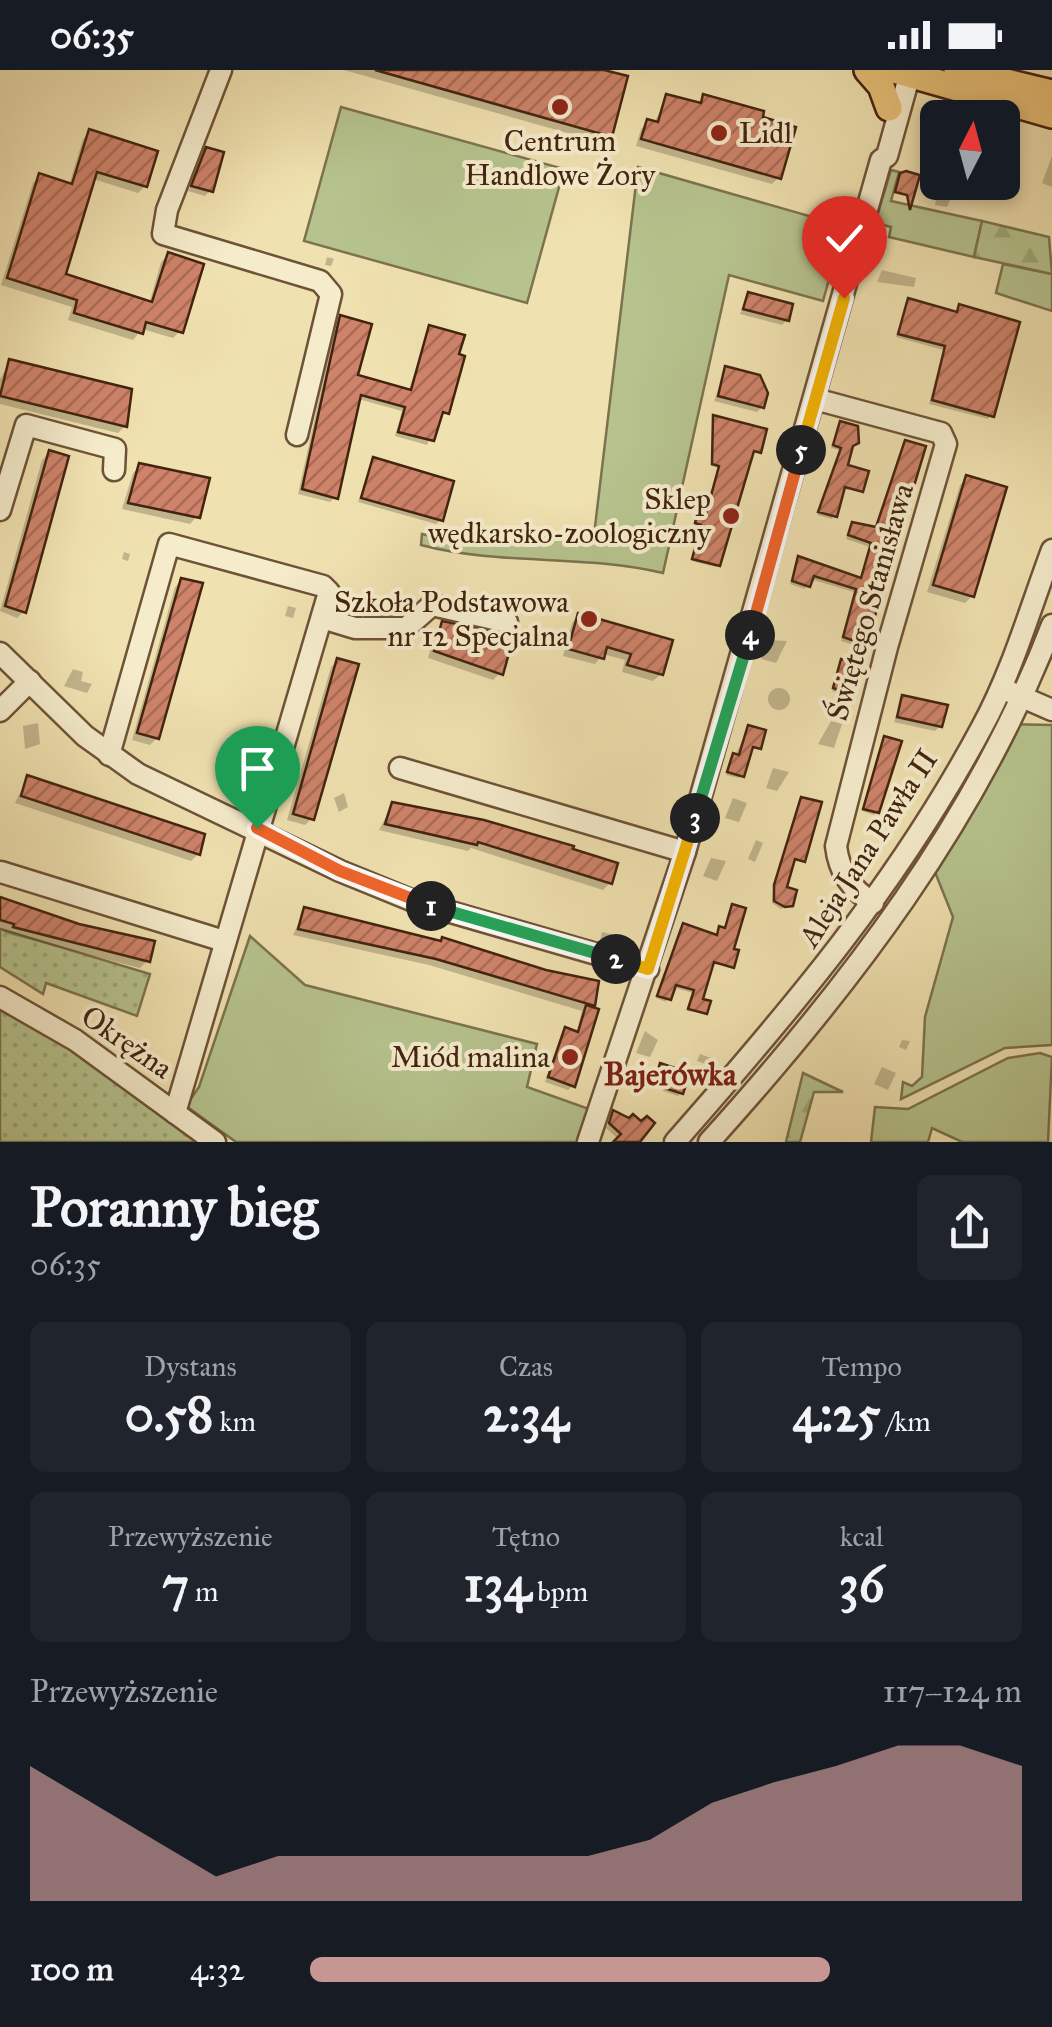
<!DOCTYPE html>
<html lang="pl">
<head>
<meta charset="utf-8">
<style>
  body { margin:0; font-family:"IM FELL Great Primer",serif; background:#20242c; color:#f1f3f6; height:100vh; display:flex; flex-direction:column; font-size:38px; white-space:nowrap }
  * { box-sizing:border-box; margin:0 }
  p { font-size:32px; color:#9ea1a6 }
  .icon { flex:none; width:55px; height:55px; fill:none; stroke:currentColor; stroke-width:2; stroke-linecap:round; stroke-linejoin:round }
  .map { position:relative; height:1072px; overflow:hidden }
  .details { display:flex; flex-direction:column; background:#171b24; flex:1 }
  .details>* { flex:none }
  .needle { width:65px; rotate:6deg }
  .tools { position:absolute; left:920px; top:30px; display:grid; gap:20px }
  .tools a { display:grid; place-items:center; width:100px; height:100px; border-radius:15px; background:#171b24; box-shadow:0 5px 15px #0003; font-size:50px }
  .pin { position:absolute; display:grid; place-items:center; width:85px; height:85px; color:#fff; margin:-102px -42px; border-radius:50% 50% 50% 0; rotate:-45deg; box-shadow:0 0 10px #0007 }
  .pin .icon { rotate:45deg }
  .km { position:absolute; width:50px; height:50px; margin:-25px; border-radius:50%; background:#222; color:#fff; font-size:28px; line-height:50px; text-align:center }
  .round { display:grid; place-items:center; flex:none; width:105px; height:105px; border-radius:15px; background:#20242c }
  .overview { display:flex; align-items:center; justify-content:space-between; height:170px; padding:0 30px }
  h1 { font-size:55px; font-weight:800; line-height:75px }
  .figures { display:grid; grid-template-columns:repeat(3,1fr); gap:15px; height:170px; padding:10px 30px }
  .figures div { display:grid; align-content:center; border-radius:15px; background:#20242c; text-align:center }
  .figures b { font-size:50px; font-weight:800 }
  .figures small { font-size:28px; font-weight:400 }
  .figures p { font-size:28px }
  .chart { height:280px; padding:20px 30px }
  .chart p { display:flex; justify-content:space-between }
  .chart svg { width:100%; height:180px; margin-top:10px; fill:#c59692; opacity:.7 }
  ul { padding:0 30px; list-style:none; font-size:32px }
  li { display:grid; grid-template-columns:160px 120px 1fr; align-items:center; height:75px }
  li i { height:25px; border-radius:12px; background:#c59692 }
  .status { display:flex; justify-content:space-between; align-items:center; height:70px; padding:0 50px; background:#171b24; direction:ltr }
  .status svg { height:28px; fill:currentColor }
  .map>svg:first-child { display:block }
  .grass { fill:#b6c38e; stroke:#7c734e; stroke-width:2.5 }
  .forest { fill:url(#forest-firs); stroke:#7c734e; stroke-width:2.5 }
  .garden { fill:url(#garden-dots); stroke:#7c734e; stroke-width:2.5 }
  .shadow { fill:#0003 }
  .building { fill:url(#building-hatch); stroke:#42230f; stroke-width:2.5 }
  .lines { fill:none; stroke-linecap:round; stroke-linejoin:round }
  .minor-casing { stroke:#6e5237; stroke-width:25 }
  .major-casing { stroke:#42230f; stroke-width:30 }
  .minor { stroke:#f5eccc; stroke-width:20 }
  .major { stroke:#e8c078; stroke-width:25 }
  .split-1-casing { stroke:#fff; stroke-width:20 }
  .split-2-casing { stroke:#fff; stroke-width:20 }
  .split-3-casing { stroke:#fff; stroke-width:20 }
  .split-4-casing { stroke:#fff; stroke-width:20 }
  .split-5-casing { stroke:#fff; stroke-width:20 }
  .split-6-casing { stroke:#fff; stroke-width:20 }
  .split-1 { stroke:#f0652b; stroke-width:12 }
  .split-2 { stroke:#22a559; stroke-width:12 }
  .split-3 { stroke:#f5b400; stroke-width:12 }
  .split-4 { stroke:#22a559; stroke-width:12 }
  .split-5 { stroke:#f0652b; stroke-width:12 }
  .split-6 { stroke:#f5b400; stroke-width:12 }
  .poi-dot { fill:#8f2418; stroke:#f5eccc; stroke-width:4 }
  .labels { text-anchor:middle; stroke-width:8; stroke-linejoin:round; paint-order:stroke }
  .poi-label { font-size:30px; fill:#42230f; stroke:#f5eccc; text-anchor:end }
  .street-label { font-size:30px; fill:#42230f; stroke:#f5eccc }
  .neighbourhood-label { font-size:32px; font-weight:bold; fill:#7a1f14; stroke:#f5eccc }
</style>
</head>
<body>
<div class="status"><b>06:35</b><svg viewBox="0 0 49 12"><path d="M0 12V9h3v3zM5 12V6h3v6zM10 12V3h3v9zM15 12V0h3v12zM26 1h20v11H26zM47 4h2v5h-2z"/></svg></div>
<div class="map">
<svg width="1052" height="1072" viewBox="0 0 1052 1072">
  <defs>
    <pattern id="forest-firs" width="22" height="20" patternUnits="userSpaceOnUse" patternTransform="scale(2.5)"><rect width="22" height="20" fill="#b6c38e"/><path d="M5 1l3.5 6h-7zM16 11l3.5 6h-7z" fill="#9ea779"/></pattern>
    <pattern id="garden-dots" width="8" height="8" patternUnits="userSpaceOnUse" patternTransform="scale(2.5)"><rect width="8" height="8" fill="#b6c38e"/><path d="M2 2h.1M6 6h.1" fill="none" stroke="#9ea779" stroke-width="1.8" stroke-linecap="round"/></pattern>
    <pattern id="building-hatch" width="6" height="6" patternUnits="userSpaceOnUse" patternTransform="scale(2.5)"><rect width="6" height="6" fill="#ce836a"/><path d="M-1 1l2-2M0 6l6-6M5 7l2-2" fill="none" stroke="#a96b56"/></pattern>
  </defs>
  <rect width="100%" height="100%" fill="#f0e1b0"/>
  <filter id="stains"><feTurbulence type="fractalNoise" baseFrequency=".002" numOctaves="4"/><feColorMatrix values="0 0 0 0 .2 0 0 0 0 .09 0 0 0 0 .02 0 0 0 .5 -.17"/></filter>
  <radialGradient id="worn" r=".72"><stop offset=".6" stop-color="#630" stop-opacity="0"/><stop offset="1" stop-color="#630" stop-opacity=".3"/></radialGradient>
  <g class="grass">
    <polygon points="341,37 564,99 527,233 304,171"/>
    <path d="M638 97 844 156 823 231 729 205 663 503C584 484 500 496 421 475L422 464 449 470 594 465Z"/>
    <polygon points="891,100 899,102 891,131 982,151 974,187 889,167 891,157 875,153"/>
    <polygon points="1003,194 1052,204 1052,241 996,223"/>
    <polygon points="1000,654 1052,655 1052,975 1005,978 901,1029 903,1012 912,1016 922,1007 925,947 953,847 931,792 922,783"/>
    <polygon points="250,866 305,915 537,974 527,1017 589,1039 579,1072 236,1072 186,1036 199,1017"/>
    <polygon points="1040,983 1052,987 1048,1072 962,1072 932,1058 928,1072 871,1072 875,1037 908,1039 1008,988"/>
  </g>
  <g class="forest">
    <polygon points="982,151 1049,167 1052,204 974,187"/>
    <polygon points="803,1003 843,1022 814,1022 800,1072 786,1072"/>
  </g>
  <g class="garden">
    <polygon points="0,859 150,904 137,946 46,913 43,924 0,897"/>
    <polygon points="0,927 215,1072 0,1072"/>
  </g>
  <g class="shadow">
    <polygon points="344,0 594,0 610,66 603,73"/>
    <polygon points="667,27 696,35 704,27 779,107 772,114 636,76 641,59 648,52 654,53"/>
    <polygon points="90,62 145,116 138,123 93,109 63,206 149,234 161,192 168,185 180,261 173,268 142,259 133,270 68,250 72,237 1,215 33,113 40,106 69,115 83,69"/>
    <polygon points="207,80 210,121 205,126 188,121"/>
    <polygon points="1052,86 1052,117 1042,113"/>
    <polygon points="940,112 957,113 947,137 935,135"/>
    <polygon points="327,187 334,189 331,196 325,195"/>
    <polygon points="882,200 916,208 914,217 877,212"/>
    <polygon points="749,225 787,250 782,255 740,244"/>
    <polygon points="908,231 955,244 960,237 991,345 988,349 929,334 943,280 896,267"/>
    <polygon points="341,247 354,307 408,322 430,258 447,343 439,347 427,375 395,366 402,341 358,329 335,427 330,432 298,424 336,252"/>
    <polygon points="10,292 125,356 118,363 0,334 0,309"/>
    <polygon points="726,299 762,337 757,342 714,331"/>
    <polygon points="713,348 759,382 751,382 716,497 692,491 701,456 694,455 696,447 705,446 719,398 711,396"/>
    <polygon points="841,354 850,377 845,397 860,421 842,419 832,449 817,445 840,380 831,378"/>
    <polygon points="906,373 866,568 869,576 866,579 841,571 854,522 810,509 805,519 790,514 798,489 860,510 870,477 846,469 849,458 853,455 875,460"/>
    <polygon points="49,383 24,541 17,548 0,541 42,390"/>
    <polygon points="374,390 441,449 436,454 358,432"/>
    <polygon points="140,396 197,446 190,454 122,439 133,403"/>
    <polygon points="967,408 972,526 965,533 927,522 960,415"/>
    <polygon points="124,482 130,484 128,491 122,489"/>
    <polygon points="182,510 157,668 150,675 132,670 175,517"/>
    <polygon points="288,536 296,538 293,548 285,546"/>
    <polygon points="579,546 661,604 653,611 622,602 625,590 603,584 595,594 563,586 572,553"/>
    <polygon points="443,554 500,603 493,610 428,588 436,561"/>
    <polygon points="769,570 787,571 776,593 761,589"/>
    <polygon points="338,590 312,748 305,755 287,750 331,597"/>
    <polygon points="841,592 848,631 845,634 838,632 840,623 832,621"/>
    <polygon points="73,599 83,602 81,611 92,614 87,623 64,616"/>
    <circle cx="779" cy="629" r="11"/>
    <polygon points="903,627 940,656 935,661 894,652"/>
    <polygon points="831,651 842,654 834,678 818,674"/>
    <polygon points="38,653 40,674 25,679 23,656"/>
    <polygon points="748,658 758,678 750,679 739,708 726,705"/>
    <polygon points="884,669 877,742 874,745 862,741"/>
    <polygon points="773,698 789,702 777,721 766,718"/>
    <polygon points="27,708 198,784 191,791 15,733"/>
    <polygon points="344,723 348,737 339,742 334,728"/>
    <polygon points="733,728 747,733 739,752 725,748"/>
    <polygon points="802,730 803,791 791,791 784,819 791,835 781,839 772,833 773,819"/>
    <polygon points="392,735 610,813 603,820 471,778 468,781 379,760"/>
    <polygon points="756,770 763,773 755,792 748,789"/>
    <polygon points="711,788 726,791 717,811 703,806"/>
    <polygon points="0,829 147,891 140,898 7,864 0,858"/>
    <polygon points="733,837 732,896 710,894 700,930 705,943 687,941 693,923 672,917 666,932 656,928 681,859 716,867 724,860"/>
    <polygon points="305,840 523,892 592,935 573,1015 568,1020 545,1012 561,965 566,960 576,964 582,941 429,895 293,865"/>
    <polygon points="602,862 611,864 608,873 600,871"/>
    <polygon points="645,961 658,970 650,987 636,983"/>
    <polygon points="902,970 910,971 906,980 899,977"/>
    <polygon points="700,984 711,988 708,995 697,991"/>
    <polygon points="661,996 681,1023 678,1026 663,1021 665,1013 655,1009"/>
    <polygon points="882,997 896,1003 888,1020 874,1014"/>
    <polygon points="614,1043 637,1072 618,1069 606,1058"/>
  </g>
  <g class="building">
    <polygon points="375,0 604,0 628,6 612,67"/>
    <polygon points="666,24 701,33 703,24 764,41 763,47 796,57 781,109 641,69 647,49 658,52"/>
    <polygon points="89,59 158,81 147,117 97,102 66,204 152,232 168,182 204,194 183,263 146,252 143,264 74,243 77,230 7,208 39,103 72,114"/>
    <polygon points="206,77 224,82 213,122 191,116"/>
    <polygon points="906,101 920,105 910,140 907,125 895,122 900,103"/>
    <polygon points="748,222 793,234 789,251 743,239"/>
    <polygon points="908,228 957,242 959,234 1020,252 994,347 932,330 945,276 898,264"/>
    <polygon points="340,245 372,254 358,305 411,320 429,255 465,265 459,284 465,286 449,344 443,342 434,371 398,362 405,337 361,325 338,429 302,419"/>
    <polygon points="9,289 132,319 127,357 0,326"/>
    <polygon points="725,296 760,305 768,323 764,338 718,326"/>
    <polygon points="713,345 767,359 761,383 754,381 720,496 692,489 701,455 695,453 698,442 706,444 719,396 712,394"/>
    <polygon points="840,351 858,356 859,373 853,376 848,395 869,401 863,422 845,417 837,447 818,442 841,378 833,375"/>
    <polygon points="905,370 926,376 869,566 874,568 872,577 843,567 856,519 814,506 810,517 792,511 798,486 861,508 871,473 848,465 852,452 876,457"/>
    <polygon points="49,380 69,386 26,543 5,536"/>
    <polygon points="373,387 454,411 443,451 361,428"/>
    <polygon points="139,393 210,408 200,448 128,433"/>
    <polygon points="966,405 1007,417 974,527 933,515"/>
    <polygon points="181,508 203,513 159,669 137,663"/>
    <polygon points="578,543 673,570 663,605 627,595 631,584 607,577 604,589 568,579"/>
    <polygon points="442,551 514,565 503,605 434,581"/>
    <polygon points="337,588 359,594 314,750 293,744"/>
    <polygon points="841,589 861,595 850,632 839,629 841,621 833,618"/>
    <polygon points="902,625 948,635 942,657 897,647"/>
    <polygon points="748,655 766,660 761,679 753,677 744,707 727,702 733,683 739,685"/>
    <polygon points="884,666 902,671 879,743 863,739"/>
    <polygon points="27,705 205,764 200,785 21,726"/>
    <polygon points="801,727 822,732 805,792 795,789 787,817 797,820 793,836 785,837 774,831 774,815"/>
    <polygon points="392,732 484,750 574,776 573,779 618,793 612,814 478,772 477,775 385,754"/>
    <polygon points="0,827 79,854 155,871 150,892 13,857 14,854 0,850"/>
    <polygon points="732,834 746,838 734,879 739,880 734,898 714,892 703,929 711,931 707,944 688,939 694,920 676,915 671,930 657,926 683,853 717,865 719,856 725,858"/>
    <polygon points="304,837 441,871 442,867 546,900 599,911 595,936 436,889 298,859"/>
    <polygon points="586,935 599,939 575,1017 548,1007 565,957 578,962"/>
    <polygon points="660,993 690,1003 683,1024 664,1018 666,1010 656,1007"/>
    <polygon points="613,1040 629,1048 633,1044 641,1051 647,1046 655,1053 640,1072 613,1072 621,1064 609,1053"/>
  </g>
  <g class="lines">
    <defs>
      <g id="minor">
        <polyline points="221,0 167,140 163,164 320,211 331,224 297,365"/>
        <path d="M815 329 941 363 946 374 887 577 836 776C839 802 851 819 873 833"/>
        <polyline points="0,440 26,355 115,379 114,400"/>
        <polyline points="322,548 355,558 406,558 432,535 507,552"/>
        <polyline points="0,583 85,666 138,704 340,801 416,832 648,899"/>
        <polyline points="1008,621 1052,640"/>
        <polyline points="0,641 30,611"/>
        <polyline points="109,685 169,474 323,516 329,522 175,1043"/>
        <polyline points="400,698 685,782"/>
        <polyline points="1,802 224,871"/>
        <polyline points="0,927 75,970 215,1072"/>
        <polyline points="588,1072 685,782 881,90 887,86 911,0"/>
        <path d="M675 1072C792 939 898 814 982 657 1012 602 1030 539 1052 480"/>
        <path d="M709 1072C848 918 977 751 1052 555"/>
      </g>
      <g id="major">
        <polyline points="867,0 881,16 889,38"/>
        <polyline points="894,0 1052,45"/>
        <polyline points="957,0 1052,23"/>
      </g>
    </defs>
    <use href="#minor" class="minor-casing"/>
    <use href="#major" class="major-casing"/>
    <use href="#minor" class="minor"/>
    <use href="#major" class="major"/>
  </g>
  <g class="lines">
    <defs>
      <polyline id="split-1" points="257,758 340,801 431,836"/>
      <polyline id="split-2" points="431,836 616,889"/>
      <polyline id="split-3" points="616,889 648,899 695,748"/>
      <polyline id="split-4" points="695,748 750,565"/>
      <polyline id="split-5" points="750,565 801,380"/>
      <polyline id="split-6" points="801,380 844,228"/>
    </defs>
    <use href="#split-1" class="split-1-casing"/>
    <use href="#split-2" class="split-2-casing"/>
    <use href="#split-3" class="split-3-casing"/>
    <use href="#split-4" class="split-4-casing"/>
    <use href="#split-5" class="split-5-casing"/>
    <use href="#split-6" class="split-6-casing"/>
    <use href="#split-1" class="split-1"/>
    <use href="#split-2" class="split-2"/>
    <use href="#split-3" class="split-3"/>
    <use href="#split-4" class="split-4"/>
    <use href="#split-5" class="split-5"/>
    <use href="#split-6" class="split-6"/>
  </g>
  <g class="poi-dot">
    <circle cx="560" cy="37" r="10"/>
    <circle cx="719" cy="63" r="10"/>
    <circle cx="731" cy="446" r="10"/>
    <circle cx="589" cy="549" r="10"/>
    <circle cx="570" cy="987" r="10"/>
  </g>
  <g class="labels">
    <g class="poi-label">
      <text x="739" y="73" text-anchor="start">Lidl</text>
      <text x="560" y="81" text-anchor="middle">Centrum<tspan x="560" dy="34">Handlowe Żory</tspan></text>
      <text x="711" y="439">Sklep<tspan x="711" dy="34">wędkarsko-zoologiczny</tspan></text>
      <text x="569" y="542">Szkoła Podstawowa<tspan x="569" dy="34">nr 12 Specjalna</tspan></text>
      <text x="550" y="997">Miód malina</text>
    </g>
    <g class="street-label">
      <text transform="translate(870 532) rotate(-74)" y="10">Świętego Stanisława</text>
      <text transform="translate(868 778) rotate(-57)" y="10">Aleja Jana Pawła II</text>
      <text transform="translate(127 972) rotate(35)" y="10">Okrężna</text>
    </g>
    <g class="neighbourhood-label">
      <text x="670" y="1015">Bajerówka</text>
    </g>
  </g>
  <rect width="100%" height="100%" filter="url(#stains)"/>
  <rect width="100%" height="100%" fill="url(#worn)"/>
</svg>
<div class="tools">
<a><svg class="needle" viewBox="-14 -14 28 28"><path d="M0-13l5 13h-10z" fill="#e53935"/><path d="M0 13l5-13h-10z" fill="#9ea1a6"/></svg></a>
</div>
<div class="pin" style="left:257px;top:758px;background:#1e9e55"><svg class="icon" aria-label="arrive" viewBox="0 0 24 24"><path d="M6 21V4h12l-3 4 3 4H6"/></svg></div>
<div class="pin" style="left:844px;top:228px;background:#d93025"><svg class="icon" aria-label="check" viewBox="0 0 24 24"><path d="M5 12l5 5 9-10"/></svg></div>
<b class="km" style="left:431px;top:836px">1</b>
<b class="km" style="left:616px;top:889px">2</b>
<b class="km" style="left:695px;top:748px">3</b>
<b class="km" style="left:750px;top:565px">4</b>
<b class="km" style="left:801px;top:380px">5</b>
</div>
<section class="details">
<div class="overview"><div><h1>Poranny bieg</h1><p>06:35</p></div><a class="round"><svg class="icon" aria-label="share" viewBox="0 0 24 24"><path d="M12 15V3M7 8l5-5 5 5M5 13v7h14v-7"/></svg></a></div>
<div class="figures">
<div><p>Dystans</p><b>0.58<small> km</small></b></div>
<div><p>Czas</p><b>2:34</b></div>
<div><p>Tempo</p><b>4:25<small> /km</small></b></div>
</div>
<div class="figures">
<div><p>Przewyższenie</p><b>7<small> m</small></b></div>
<div><p>Tętno</p><b>134<small> bpm</small></b></div>
<div><p>kcal</p><b>36</b></div>
</div>
<div class="chart"><p><span>Przewyższenie</span>117–124 m</p>
<svg viewBox="0 0 160 44" preserveAspectRatio="none"><path d="M0 44V11L10 20L20 29L30 38L40 33L50 33L60 33L70 33L80 33L90 33L100 29L110 20L120 15L130 11L140 6L150 6L160 11V44z"/></svg>
</div>
<ul>
<li><b>100 m</b>4:32<i style="width:73%"></i></li>
</ul>
</section>
</body>
</html>
